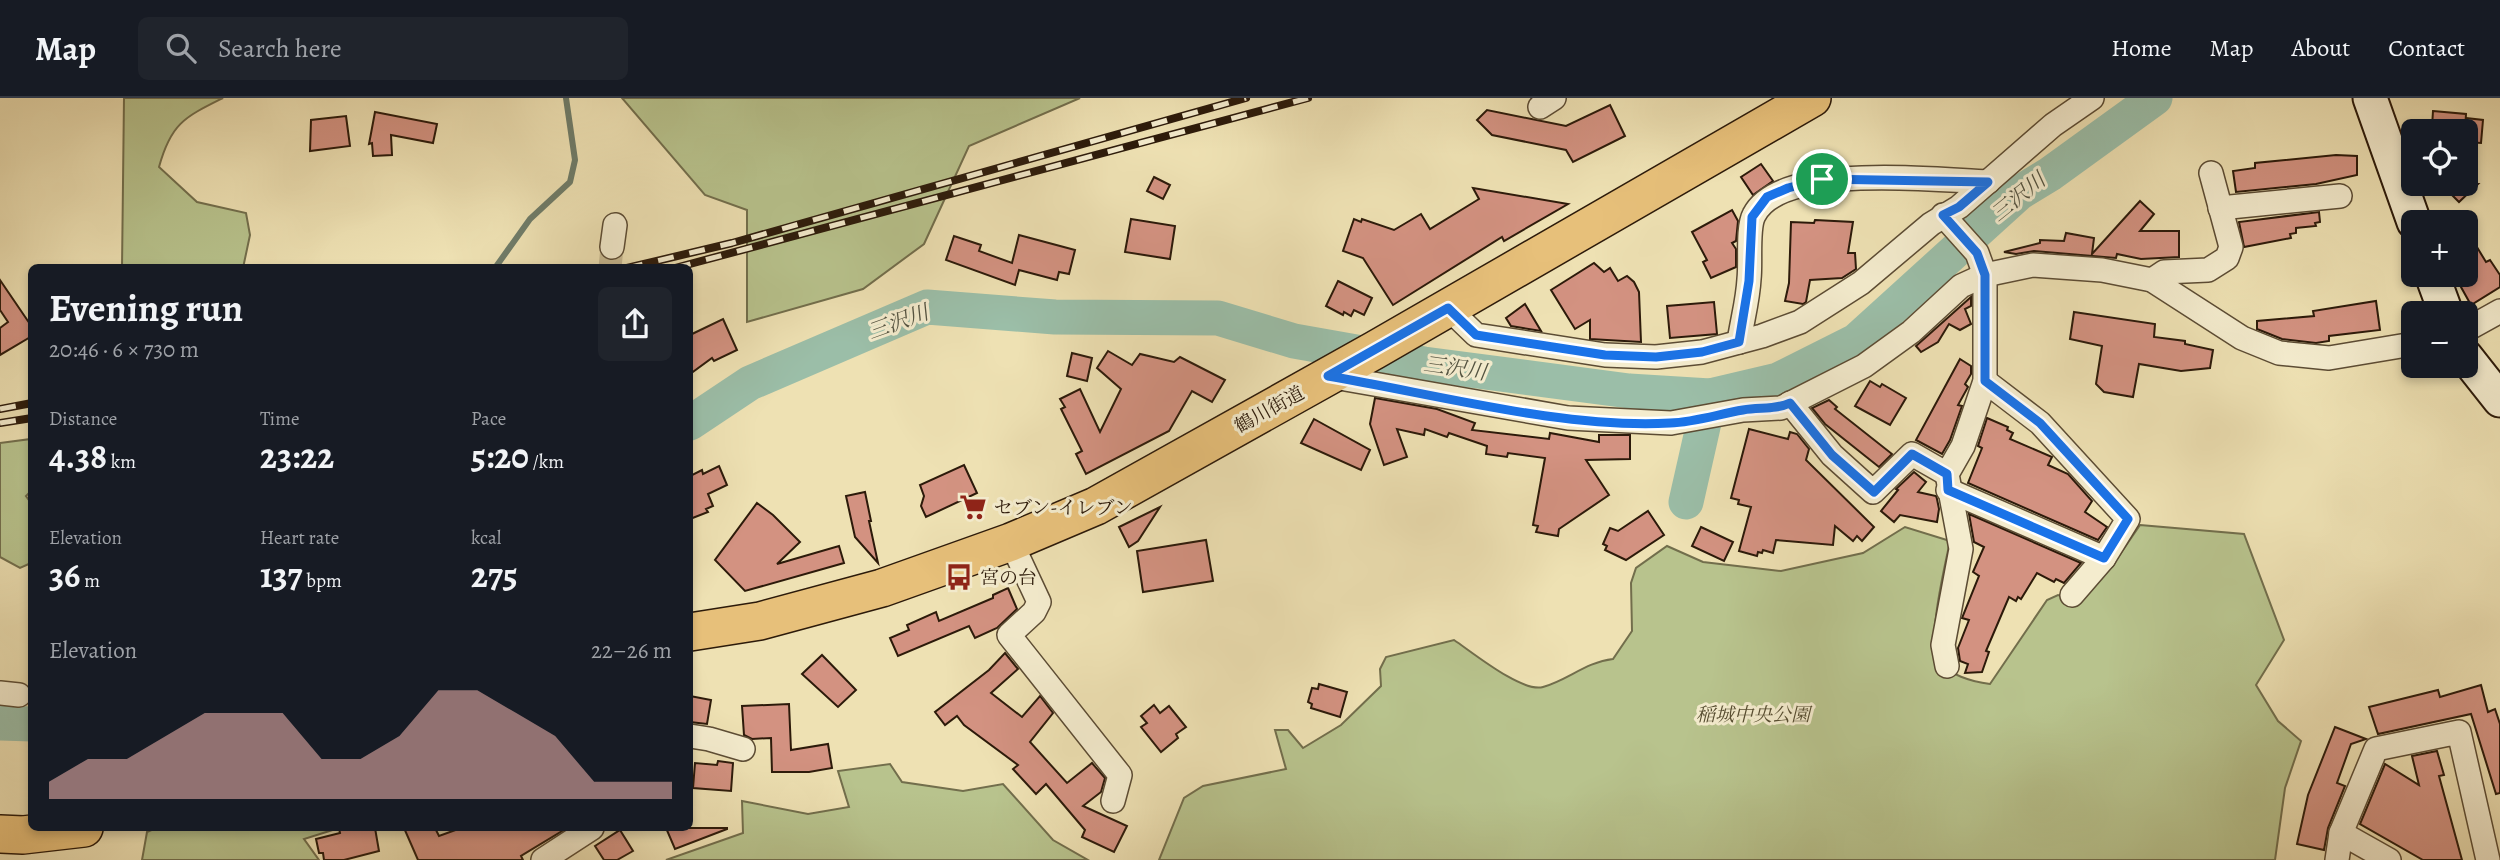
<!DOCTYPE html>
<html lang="en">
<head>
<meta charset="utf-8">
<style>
  body { margin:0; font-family:Alegreya,"Noto Serif JP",serif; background:#20242c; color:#f1f3f6; height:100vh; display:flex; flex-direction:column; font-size:26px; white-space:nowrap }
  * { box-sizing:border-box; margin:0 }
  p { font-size:23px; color:#9ea1a6 }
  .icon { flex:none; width:38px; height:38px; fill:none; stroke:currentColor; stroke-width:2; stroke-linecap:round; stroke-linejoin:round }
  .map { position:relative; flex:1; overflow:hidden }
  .panel { position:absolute; left:28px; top:166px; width:665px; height:567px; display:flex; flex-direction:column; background:#171b24; border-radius:10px; box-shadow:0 4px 10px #0003 }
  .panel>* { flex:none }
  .buttons { position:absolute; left:2401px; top:21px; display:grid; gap:14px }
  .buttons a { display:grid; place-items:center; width:77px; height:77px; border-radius:10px; background:#171b24; box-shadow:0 4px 10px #0003; font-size:35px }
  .pin { position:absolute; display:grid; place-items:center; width:60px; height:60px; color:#fff; margin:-30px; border:4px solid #fff; border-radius:50%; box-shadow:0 2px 7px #0007 }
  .round { display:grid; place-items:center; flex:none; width:74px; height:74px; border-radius:10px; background:#20242c }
  .headline { display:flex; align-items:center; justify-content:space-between; height:119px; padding:0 21px }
  h1 { font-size:38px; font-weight:700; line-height:52px }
  .stats { display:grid; grid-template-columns:repeat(3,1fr); gap:10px; height:119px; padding:7px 21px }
  .stats div { display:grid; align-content:center }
  .stats b { font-size:35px; font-weight:700 }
  .stats small { font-size:19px; font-weight:400 }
  .stats p { font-size:19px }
  .chart { height:196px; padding:14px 21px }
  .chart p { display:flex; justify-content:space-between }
  .chart svg { width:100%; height:126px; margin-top:7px; fill:#c59692; opacity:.7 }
  header { display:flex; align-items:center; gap:42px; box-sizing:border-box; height:98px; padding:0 35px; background:#171b24; border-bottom:2px solid #363941 }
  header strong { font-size:33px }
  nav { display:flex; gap:38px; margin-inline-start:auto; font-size:24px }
  .search { width:490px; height:63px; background:#20242c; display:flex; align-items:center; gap:18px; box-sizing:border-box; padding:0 24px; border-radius:10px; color:#9ea1a6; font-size:26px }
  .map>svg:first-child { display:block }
  .green { fill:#b8c38d; stroke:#726e4c; stroke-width:2 }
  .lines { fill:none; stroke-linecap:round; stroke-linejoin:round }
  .stream { stroke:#6f7c69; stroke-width:6 }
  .river { stroke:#9bbea8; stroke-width:35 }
  .building { fill:#d39281; stroke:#2c1a0a; stroke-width:2 }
  .street-tunnel { stroke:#c7b991; stroke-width:23; stroke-dasharray:23 11; stroke-linecap:butt }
  .street-casing { stroke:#5c4c34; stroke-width:26 }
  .secondary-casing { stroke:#2c1a0a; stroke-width:37 }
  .primary-casing { stroke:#2c1a0a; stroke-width:40 }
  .street { stroke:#f4ecce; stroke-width:23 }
  .secondary { stroke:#f4ecce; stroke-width:33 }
  .primary { stroke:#e7c07a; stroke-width:37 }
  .rail-casing { stroke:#2c1a0a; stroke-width:8 }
  .rail { stroke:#f4ecce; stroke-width:5; stroke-dasharray:16; stroke-linecap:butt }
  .route-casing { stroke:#fff; stroke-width:14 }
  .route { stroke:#1a73e8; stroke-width:9 }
  .labels { text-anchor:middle; stroke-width:6; stroke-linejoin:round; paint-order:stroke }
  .street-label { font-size:19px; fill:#2c1a0a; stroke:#f4ecce }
  .poi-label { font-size:19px; fill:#2c1a0a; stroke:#f4ecce; text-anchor:start }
  .park-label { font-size:19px; font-style:italic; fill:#564d31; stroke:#f4ecce }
  .water-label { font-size:21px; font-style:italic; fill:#535341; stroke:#f4ecce }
</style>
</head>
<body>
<header>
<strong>Map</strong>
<div class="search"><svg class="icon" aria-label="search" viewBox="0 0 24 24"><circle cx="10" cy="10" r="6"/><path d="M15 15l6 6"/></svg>Search here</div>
<nav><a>Home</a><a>Map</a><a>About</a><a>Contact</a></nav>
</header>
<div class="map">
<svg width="2500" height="762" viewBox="0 0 2500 762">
  <rect width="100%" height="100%" fill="#eee1b3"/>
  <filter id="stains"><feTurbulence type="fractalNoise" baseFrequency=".00286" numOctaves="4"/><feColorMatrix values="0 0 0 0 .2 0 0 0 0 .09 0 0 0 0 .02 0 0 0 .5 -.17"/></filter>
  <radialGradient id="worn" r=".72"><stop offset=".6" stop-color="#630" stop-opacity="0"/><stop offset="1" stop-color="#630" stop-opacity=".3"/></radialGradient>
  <g class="green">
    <path d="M124 0H223C185 19 171 25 159 69L197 104 246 115 250 137 243 170H122Z"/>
    <polygon points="622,0 1080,0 969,48 924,146 863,191 747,224 747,112 705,97"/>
    <polygon points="31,341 31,393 26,398 31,405 31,465 20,470 0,459 0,345"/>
    <path d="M2140 427 2244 436 2284 542 2256 587 2278 623 2301 643 2285 690 2275 762H1159L1184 700 1203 688 1286 671 1275 632H1288L1303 650 1341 627 1381 588 1380 571 1386 559 1454 542C1472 554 1522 595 1543 589 1568 582 1586 564 1613 561L1632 533 1631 485 1636 470 1667 448 1703 464 1781 473 1863 455 1905 429 1950 443C1945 468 1927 541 1938 561 1946 577 1974 584 1990 586L2047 502 2058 497 2076 502 2114 465Z"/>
    <polygon points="890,666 902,684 963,693 1003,686 1053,742 1088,762 666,762 743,735 742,703 808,716 849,709 838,673"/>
    <polygon points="156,730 339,730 304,741 319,762 142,762 147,734"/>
  </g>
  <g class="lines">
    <polyline class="stream" points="495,170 530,121 570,84 575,62 566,0"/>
    <g class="river">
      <polyline points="690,325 750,285 927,209 1055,219 1218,220 1294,243 1424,266 1629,293 1710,298 1778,282 1856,243 2019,95 2050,76 2155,0"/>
      <polyline points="1686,404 1710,298"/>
      <polyline points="0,625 32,626"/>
    </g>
  </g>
  <g class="building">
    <polygon points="1610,7 1625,38 1573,64 1566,52 1492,37 1477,22 1487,12 1566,28"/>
    <polygon points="2433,13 2466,16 2465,33 2441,33 2441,30 2432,29"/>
    <polygon points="375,14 437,26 433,45 391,37 392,57 373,58 372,45 369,46"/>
    <polygon points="346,18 350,48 310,53 311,22"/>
    <polygon points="2466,20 2483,22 2481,45 2466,44"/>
    <polygon points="2336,57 2357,58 2357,77 2316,86 2236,94 2233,73 2255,70 2255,65"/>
    <polygon points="1761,66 1773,83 1753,97 1741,79"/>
    <polygon points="1154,79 1170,87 1163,101 1147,93"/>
    <polygon points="2441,86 2478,86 2459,104"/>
    <polygon points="1473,90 1568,106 1504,143 1502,139 1393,207 1363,160 1343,153 1354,121 1361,124 1362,121 1394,132 1421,116 1430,131 1479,101"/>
    <polygon points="2140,103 2154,116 2140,133 2179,133 2179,159 2141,161 2117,156 2116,160 2034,153 2016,156 2004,154 2040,145 2040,142 2064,143 2066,135 2094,140 2092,156"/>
    <polygon points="1732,112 1738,123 1736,143 1732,145 1736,151 1736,169 1711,180 1703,164 1707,162 1692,134"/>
    <polygon points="2319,114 2320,124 2315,125 2316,128 2296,130 2296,135 2290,136 2291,140 2244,149 2239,124"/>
    <polygon points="1131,121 1175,128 1170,161 1125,154"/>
    <polygon points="1815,122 1853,124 1848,155 1855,155 1856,171 1842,180 1810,182 1806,204 1803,206 1785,203 1789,185 1791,124 1814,125"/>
    <polygon points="2466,131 2486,164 2490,162 2500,177 2500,189 2471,207 2456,180 2466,177"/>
    <polygon points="1019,137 1075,152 1069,176 1059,174 1057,182 1019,172 1015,187 946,162 954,138 981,147 979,153 1012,165"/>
    <polygon points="1594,165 1604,174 1610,170 1618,183 1627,178 1634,184 1639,194 1641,244 1590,241 1590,222 1575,231 1551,192"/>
    <polygon points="0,182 32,229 32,238 0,257 0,230 8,224 0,212"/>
    <polygon points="1338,183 1372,200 1364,217 1354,212 1351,218 1344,214 1343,217 1326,208"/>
    <polygon points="1971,199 1971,208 1965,211 1971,226 1960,232 1949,226 1938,244 1921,254 1916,248"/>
    <polygon points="2376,203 2380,232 2329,238 2329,243 2316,245 2282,241 2257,231 2257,223 2314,218 2313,213"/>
    <polygon points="1714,204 1717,236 1670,240 1667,208"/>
    <polygon points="1525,206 1541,233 1511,228 1506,220"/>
    <polygon points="2074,214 2155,226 2154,239 2185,243 2185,246 2213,252 2210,270 2181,273 2139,266 2133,299 2104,294 2096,286 2102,248 2070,241"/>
    <polygon points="723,221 737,252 714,263 712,260 690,276 690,237"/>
    <polygon points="1108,253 1132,267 1140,256 1174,264 1180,259 1225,282 1212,304 1192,293 1169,333 1086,376 1076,356 1082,353 1061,311 1065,309 1060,301 1080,291 1100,334 1121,291 1097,270"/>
    <polygon points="1072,255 1092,260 1087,283 1067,278"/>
    <polygon points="1960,261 1971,268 1971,276 1965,286 1968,289 1958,307 1962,308 1950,342 1942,356 1916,342"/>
    <polygon points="1870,283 1880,289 1882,286 1906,300 1890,327 1855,308"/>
    <polygon points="1375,300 1437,311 1475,325 1472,332 1549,341 1550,335 1599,344 1599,337 1630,337 1630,361 1586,362 1609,397 1559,431 1558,438 1536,434 1538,428 1533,427 1545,360 1508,355 1507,359 1486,356 1487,348 1449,335 1447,339 1425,331 1424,337 1397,331 1407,359 1384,367 1370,326"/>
    <polygon points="1829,302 1837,309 1835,311 1892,356 1879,369 1825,326 1812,310"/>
    <polygon points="1987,320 2008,329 2007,332 2013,335 2010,341 2052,359 2048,367 2068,376 2092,403 2085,414 2107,429 2098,442 1968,385 1982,350 1978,348"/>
    <polygon points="1314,321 1370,352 1361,372 1301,345"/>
    <polygon points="1749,331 1788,341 1790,334 1797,336 1809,351 1806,362 1874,429 1862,443 1857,438 1853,443 1835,428 1833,447 1776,442 1773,455 1763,452 1762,455 1758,454 1757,458 1739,453 1751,409 1738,406 1739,402 1731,400"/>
    <polygon points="964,367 977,395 926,419 921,408 924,398 920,387"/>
    <polygon points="719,368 727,387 708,396 713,408 706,411 708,414 690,421 690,378 702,372 703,376"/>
    <polygon points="1914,374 1926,384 1918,394 1936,398 1937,401 1939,411 1937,424 1900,417 1894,424 1881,413 1898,392 1896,391"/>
    <polygon points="865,394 871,423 869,423 878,465 855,439 846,398"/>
    <polygon points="757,405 773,417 800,444 777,466 839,448 844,465 745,493 715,462"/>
    <polygon points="1160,409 1138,443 1129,449 1119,429"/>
    <polygon points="1648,413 1664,437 1626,462 1605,452 1607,448 1603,446 1610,430 1618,433"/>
    <polygon points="1969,416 2081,465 2064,485 2056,481 2054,484 2037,475 2021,501 2018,499 2016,503 2009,499 1986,553 1989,554 1982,574 1965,575 1968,566 1960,563 1958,550 1969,522 1962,520 1979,478 1973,474 1984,449 1974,444"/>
    <polygon points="1701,429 1733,444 1724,463 1692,448"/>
    <polygon points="1206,442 1213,483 1143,494 1137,453"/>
    <polygon points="1008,490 1017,511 997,530 975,540 969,528 898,558 890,540 909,532 907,527 936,514 939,523 993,500 993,497"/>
    <polygon points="1005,555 1018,571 991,595 1022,619 1040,598 1053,615 1030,644 1067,685 1092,665 1105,680 1101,694 1083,708 1127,728 1114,754 1082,739 1085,732 1046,686 1036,696 1013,671 1018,667 964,627 957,618 945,627 935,614 989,572"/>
    <polygon points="822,557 856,592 838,609 802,576"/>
    <polygon points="1319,586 1347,594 1340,619 1311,610 1312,606 1308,604 1312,590 1318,591"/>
    <polygon points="2481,587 2488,614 2495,611 2500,626 2500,695 2496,696 2471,616 2378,636 2369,609 2438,592 2440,599"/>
    <polygon points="690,598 711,602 707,626 690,624"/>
    <polygon points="789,606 791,652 828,646 832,670 809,674 772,674 771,640 752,641 744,637 742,608"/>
    <polygon points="1154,607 1160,615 1169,608 1186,629 1176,636 1178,640 1161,654 1141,629 1147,625 1141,618"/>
    <polygon points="2335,629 2366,641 2351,646 2337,685 2345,688 2328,730 2324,752 2297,746 2308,697"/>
    <polygon points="2437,653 2444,677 2439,678 2462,762 2423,762 2360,726 2385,666 2419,687 2412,658"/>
    <polygon points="718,663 733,665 731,693 693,690 695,665 717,667"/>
    <polygon points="339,730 375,730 379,753 344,762 324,762 323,755 319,755 316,741 340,735"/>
    <polygon points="404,730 435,730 439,738 461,730 567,730 521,758 523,762 418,762"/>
    <polygon points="666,730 727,730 727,731 675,751"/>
    <polygon points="620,732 633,753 617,762 604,762 595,748"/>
  </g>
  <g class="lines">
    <polyline class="street-tunnel" points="610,170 612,149"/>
    <defs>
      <g id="street">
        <polyline points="1540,9 1554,0"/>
        <polyline points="2220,110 2340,98"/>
        <polyline points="1943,117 1977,155 1985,177 1985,283 1963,348 1947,376 1961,451 1943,547 1947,568"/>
        <polyline points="612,149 615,127"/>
        <polyline points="2152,182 2164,174 2208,172 2227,160 2231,149 2211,75"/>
        <polyline points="1448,210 1476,237 1605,257 1656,259 1702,254 1762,238 1800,224 1861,185 1931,126 1959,109 2053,27 2092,0"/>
        <polyline points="2466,232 2500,213"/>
        <path d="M1739 244C1742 223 1748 202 1749 181 1751 165 1747 130 1754 117 1781 64 1935 82 1988 84"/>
        <polyline points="1328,278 1568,320 1671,325 1743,312 1781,310 1864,268 1911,234 1961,188 1985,177 2033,167 2102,172 2152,182 2242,240 2279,255 2329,260 2413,246"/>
        <polyline points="1985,283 2040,325 2128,421 2104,460 2072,497"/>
        <polyline points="1790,305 1832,357 1873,394 1912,356 1947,376"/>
        <polyline points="1948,392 2104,460"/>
        <polyline points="1011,444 1039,504 1034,514 1009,537 1120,677 1113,703"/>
        <polyline points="0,595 19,597"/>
        <polyline points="690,638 709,641 743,651"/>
        <polyline points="2341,735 2389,762"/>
        <polyline points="543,762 592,730"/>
        <polyline points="2337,762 2341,735 2376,651 2459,634 2488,762"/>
      </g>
      <g id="secondary">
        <polyline points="2370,0 2414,124"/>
        <polyline points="2432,177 2446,215"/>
        <polyline points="2466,259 2500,302"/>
      </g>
      <g id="primary">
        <polyline points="690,534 760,523 882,490 1011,444 1096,408 1375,252 1812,0"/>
        <polyline points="0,736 23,737 84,730"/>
      </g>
    </defs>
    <use href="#street" class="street-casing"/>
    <use href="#secondary" class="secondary-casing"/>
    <use href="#primary" class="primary-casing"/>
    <use href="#street" class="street"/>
    <use href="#secondary" class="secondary"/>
    <use href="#primary" class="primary"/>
    <defs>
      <g id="rail">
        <polyline points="627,170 732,145 1246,0"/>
        <polyline points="675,170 1308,0"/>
        <polyline points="0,311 32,305"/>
        <polyline points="0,325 32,320"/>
      </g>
    </defs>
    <use href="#rail" class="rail-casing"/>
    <use href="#rail" class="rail"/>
  </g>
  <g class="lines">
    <defs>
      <path id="route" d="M1822 81 1988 84 1959 109 1943 117 1977 155 1985 177V283L2040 325 2128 421 2104 460 1948 392 1947 376 1912 356 1874 394 1832 357 1790 305C1775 312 1760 309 1743 312 1719 316 1695 324 1670 325 1563 331 1435 296 1328 278L1448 210 1476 237 1605 257 1656 259 1702 254 1739 244 1749 183 1752 119 1767 99 1788 90Z"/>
    </defs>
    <use href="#route" class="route-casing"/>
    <use href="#route" class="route"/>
  </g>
  <defs>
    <symbol id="supermarket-bare" viewBox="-9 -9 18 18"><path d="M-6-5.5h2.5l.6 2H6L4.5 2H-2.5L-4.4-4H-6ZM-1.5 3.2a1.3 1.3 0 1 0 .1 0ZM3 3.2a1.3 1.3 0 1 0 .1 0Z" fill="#8f2418" stroke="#f4ecce" stroke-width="2.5" paint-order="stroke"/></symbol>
    <symbol id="bus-bare" viewBox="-9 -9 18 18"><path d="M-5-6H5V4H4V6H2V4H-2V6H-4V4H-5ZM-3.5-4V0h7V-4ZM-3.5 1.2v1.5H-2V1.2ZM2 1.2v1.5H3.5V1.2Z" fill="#8f2418" stroke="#f4ecce" stroke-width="2.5" paint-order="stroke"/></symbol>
  </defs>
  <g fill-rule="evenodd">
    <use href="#supermarket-bare" x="954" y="390" width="38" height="38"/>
    <use href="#bus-bare" x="940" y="460" width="38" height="38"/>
  </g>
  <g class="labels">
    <g class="street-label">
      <text transform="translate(1269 311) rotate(-29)" y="7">鶴川街道</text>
    </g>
    <g class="poi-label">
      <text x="994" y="416">セブン-イレブン</text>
      <text x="980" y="486">宮の台</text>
    </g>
    <g class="park-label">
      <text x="1753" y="623">稲城中央公園</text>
    </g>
    <g class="water-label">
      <text transform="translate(2018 99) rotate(-39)" y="7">三沢川</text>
      <text transform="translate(898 224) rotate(-20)" y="7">三沢川</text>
      <text transform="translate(1455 270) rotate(8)" y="7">三沢川</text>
    </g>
  </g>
  <rect width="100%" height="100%" filter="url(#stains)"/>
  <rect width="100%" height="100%" fill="url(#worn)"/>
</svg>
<div class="buttons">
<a><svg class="icon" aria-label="locate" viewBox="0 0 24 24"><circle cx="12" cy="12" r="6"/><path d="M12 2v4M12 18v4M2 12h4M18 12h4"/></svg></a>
<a>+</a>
<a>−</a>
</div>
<div class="pin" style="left:1822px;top:81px;background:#1e9e55"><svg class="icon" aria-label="arrive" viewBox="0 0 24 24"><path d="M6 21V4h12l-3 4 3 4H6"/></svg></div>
<section class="panel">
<div class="headline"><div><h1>Evening run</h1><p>20:46 · 6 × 730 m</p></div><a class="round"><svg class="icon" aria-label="share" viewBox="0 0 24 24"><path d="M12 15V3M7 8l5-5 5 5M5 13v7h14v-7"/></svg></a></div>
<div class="stats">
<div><p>Distance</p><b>4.38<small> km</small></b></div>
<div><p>Time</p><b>23:22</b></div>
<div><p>Pace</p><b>5:20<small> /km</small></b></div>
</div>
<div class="stats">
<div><p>Elevation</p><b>36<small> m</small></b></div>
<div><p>Heart rate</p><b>137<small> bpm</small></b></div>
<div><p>kcal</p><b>275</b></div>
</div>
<div class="chart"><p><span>Elevation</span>22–26 m</p>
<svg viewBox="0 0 160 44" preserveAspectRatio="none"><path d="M0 44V38L10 30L20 30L30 22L40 14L50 14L60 14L70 30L80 30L90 22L100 6L110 6L120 14L130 22L140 38L150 38L160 38V44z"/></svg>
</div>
</section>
</div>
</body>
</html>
